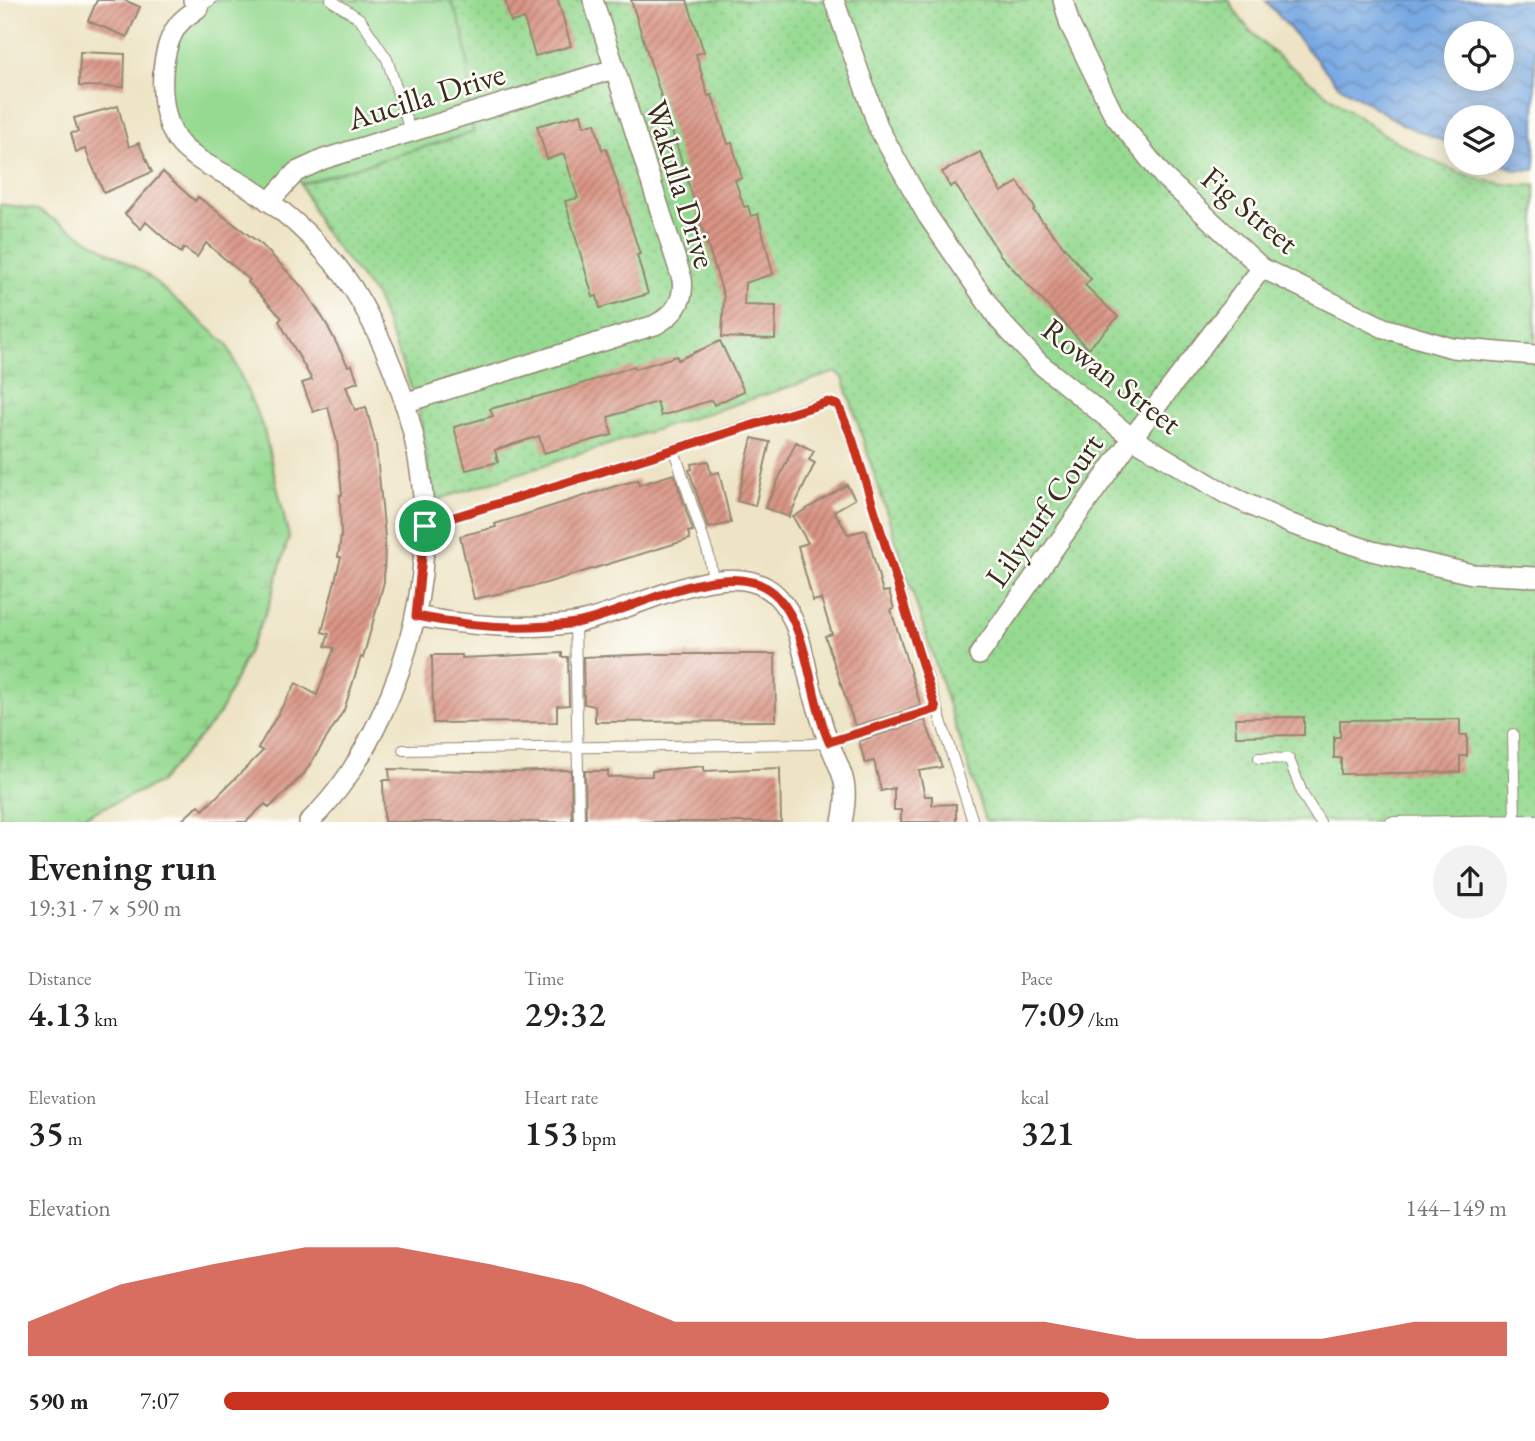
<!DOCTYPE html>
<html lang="en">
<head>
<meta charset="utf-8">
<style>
  body { margin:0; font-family:"EB Garamond",serif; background:#f2f2f2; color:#222; height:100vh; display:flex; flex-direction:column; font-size:26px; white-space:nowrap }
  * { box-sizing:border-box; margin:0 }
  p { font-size:23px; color:#767676 }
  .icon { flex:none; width:38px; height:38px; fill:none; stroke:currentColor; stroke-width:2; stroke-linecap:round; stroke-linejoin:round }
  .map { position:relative; height:822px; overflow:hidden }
  .drawer { display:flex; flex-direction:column; background:#fff; flex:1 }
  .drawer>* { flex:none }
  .buttons { position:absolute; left:1444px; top:21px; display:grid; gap:14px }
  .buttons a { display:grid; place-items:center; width:70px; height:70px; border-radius:50%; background:#fff; box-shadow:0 4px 18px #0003; font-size:35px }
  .pin { position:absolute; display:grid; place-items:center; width:60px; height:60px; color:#fff; margin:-30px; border:4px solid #fff; border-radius:50%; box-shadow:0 2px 7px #0007 }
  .round { display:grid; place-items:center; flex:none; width:74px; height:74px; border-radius:37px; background:#f2f2f2 }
  .overview { display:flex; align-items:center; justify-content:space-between; height:119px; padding:0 28px }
  h1 { font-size:38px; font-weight:600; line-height:52px }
  .stats { display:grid; grid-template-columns:repeat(3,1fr); gap:10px; height:119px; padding:7px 28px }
  .stats div { display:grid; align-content:center }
  .stats b { font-size:35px; font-weight:600 }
  .stats small { font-size:19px; font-weight:400 }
  .stats p { font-size:19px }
  .chart { height:196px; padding:14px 28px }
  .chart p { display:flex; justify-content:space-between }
  .chart svg { width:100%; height:126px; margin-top:7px; fill:#c8321e; opacity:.7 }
  ul { padding:0 28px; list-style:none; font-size:23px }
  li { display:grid; grid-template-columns:112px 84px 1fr; align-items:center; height:52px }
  li i { height:18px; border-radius:9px; background:#c8321e }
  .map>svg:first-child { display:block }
  .grass { fill:url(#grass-dots); stroke:#688258; stroke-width:2 }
  .wetland { fill:url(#wetland-marsh); stroke:#688258; stroke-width:2 }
  .green { fill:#96da92; stroke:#688258; stroke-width:2 }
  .water { fill:url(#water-waves); stroke:#5a6a80; stroke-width:2; fill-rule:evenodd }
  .building { fill:url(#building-hatch) }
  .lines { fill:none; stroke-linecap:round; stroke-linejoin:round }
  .lane-casing { stroke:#948772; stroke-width:12 }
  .street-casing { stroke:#948772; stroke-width:22 }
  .lane { stroke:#fff; stroke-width:10 }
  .street { stroke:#fff; stroke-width:19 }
  .route-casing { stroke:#fff; stroke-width:14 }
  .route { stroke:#c8321e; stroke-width:9 }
  .labels { text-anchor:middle; stroke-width:5; stroke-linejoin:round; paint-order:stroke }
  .street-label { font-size:32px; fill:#3b2a1e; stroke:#fdfcf7 }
</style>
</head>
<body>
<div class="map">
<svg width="1535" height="822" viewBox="0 0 1535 822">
  <defs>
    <pattern id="grass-dots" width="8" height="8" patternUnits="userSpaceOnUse" patternTransform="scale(1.75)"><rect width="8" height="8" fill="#96da92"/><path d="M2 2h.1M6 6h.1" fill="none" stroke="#82bb7d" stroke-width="1.8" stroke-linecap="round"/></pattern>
    <pattern id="wetland-marsh" width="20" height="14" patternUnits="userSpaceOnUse" patternTransform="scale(1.75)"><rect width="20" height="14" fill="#96da92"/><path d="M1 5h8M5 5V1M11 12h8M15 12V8" fill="none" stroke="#82bb7d"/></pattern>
    <pattern id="water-waves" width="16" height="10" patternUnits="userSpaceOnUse" patternTransform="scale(1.75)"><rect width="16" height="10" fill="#78a9e3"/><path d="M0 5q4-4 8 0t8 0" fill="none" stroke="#648ab7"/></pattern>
    <pattern id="building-hatch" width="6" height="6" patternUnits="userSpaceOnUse" patternTransform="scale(1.75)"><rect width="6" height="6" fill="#d99484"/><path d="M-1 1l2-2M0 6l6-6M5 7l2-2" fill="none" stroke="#b1796b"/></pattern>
  </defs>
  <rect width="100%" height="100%" fill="#fdfcf7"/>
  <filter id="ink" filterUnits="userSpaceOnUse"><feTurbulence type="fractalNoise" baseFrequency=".0143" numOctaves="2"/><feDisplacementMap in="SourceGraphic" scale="14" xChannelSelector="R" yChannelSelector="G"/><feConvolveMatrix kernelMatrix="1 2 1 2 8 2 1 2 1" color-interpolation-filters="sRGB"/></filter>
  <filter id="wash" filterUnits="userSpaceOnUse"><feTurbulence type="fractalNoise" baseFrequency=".00686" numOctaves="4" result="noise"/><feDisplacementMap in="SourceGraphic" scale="28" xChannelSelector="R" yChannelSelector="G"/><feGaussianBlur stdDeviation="1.57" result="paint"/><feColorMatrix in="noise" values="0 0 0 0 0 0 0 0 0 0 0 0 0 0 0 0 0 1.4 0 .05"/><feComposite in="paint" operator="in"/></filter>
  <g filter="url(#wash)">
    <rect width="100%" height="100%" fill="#eee4c5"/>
    <path class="grass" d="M450 0H1229C1244 31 1272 52 1298 72 1359 120 1454 191 1535 185V821H986L843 377 836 372 433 501 418 405 376 297 322 229 301 184 474 132C466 110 468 100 468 77 468 54 461 21 450 0Z"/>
    <polygon class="wetland" points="0,204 38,210 145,273 227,344 264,430 289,537 268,608 219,715 159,783 74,821 0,821"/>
    <path class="green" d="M193 0H450C462 23 468 48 468 74 469 98 465 108 474 132L301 184 297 176 255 205 166 123 171 34Z"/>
    <path class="water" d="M1265 0H1535V170H1516L1499 163 1502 117H1456V146L1404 125 1338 85ZM1456 33H1502V79H1456Z"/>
    <g id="blocks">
      <g class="building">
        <polygon points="97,0 124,0 140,7 127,37 88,21"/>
        <polygon points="505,0 558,0 571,46 535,56 524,19 511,22"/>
        <polygon points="631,0 687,0 704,52 696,54 708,96 712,95 728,144 732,143 742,178 735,180 744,207 748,206 751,216 758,214 773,274 745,283 744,305 776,306 775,339 722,337 724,297"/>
        <polygon points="80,52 125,54 124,87 79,86"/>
        <polygon points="118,106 129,147 139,143 152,172 104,193 85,149 76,152 71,133 78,132 74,118"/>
        <polygon points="581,114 584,126 595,123 602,150 606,148 640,254 637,255 648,294 600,308 597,296 593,297 565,201 578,198 564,154 547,159 537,126"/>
        <polygon points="980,152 1001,192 1018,182 1035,208 1033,210 1091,279 1085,285 1118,317 1088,349 1001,256 955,184 950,187 942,172"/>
        <polygon points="163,172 195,201 198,197 262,245 304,289 326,323 348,366 352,365 358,382 346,386 355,410 366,407 376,445 385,537 384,582 363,658 361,657 344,710 304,774 269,808 265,804 246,822 180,822 199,805 203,810 263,751 258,748 296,683 317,695 334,648 325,646 329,634 322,632 341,557 338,557 341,536 340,495 342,495 337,442 328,407 313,412 302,383 312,380 279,321 282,318 248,282 250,280 206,243 197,257 184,248 181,253 146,222 141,229 125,214"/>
        <polygon points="720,341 744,391 714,405 712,400 661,416 657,402 608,417 612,435 544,453 539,436 495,450 498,462 466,470 454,427 493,416 490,409 566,389 634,366 635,369 677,356 678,360"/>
        <polygon points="752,438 770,442 755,506 737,501"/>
        <polygon points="796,442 814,451 809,460 815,463 789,517 765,508"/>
        <polygon points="708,461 711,474 719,472 731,523 708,528 689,470 692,469 691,464"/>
        <polygon points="674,474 693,531 688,532 690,539 543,584 474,599 460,536 496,527 495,524 619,485 638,480 639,485"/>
        <polygon points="847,485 855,499 834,511 848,534 866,530 883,592 889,591 894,609 891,610 921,706 855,726 825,636 832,634 821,599 813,601 803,565 798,546 808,543 793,517"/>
        <polygon points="562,653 562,657 568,657 569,705 557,706 557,722 433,723 432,655 462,655 462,658"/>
        <polygon points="658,654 775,654 776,721 595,722 595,706 584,704 583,657"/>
        <polygon points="1304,717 1304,735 1236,736 1235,718"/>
        <polygon points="1460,719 1460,735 1467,735 1467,756 1460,756 1460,772 1341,774 1341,758 1334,758 1334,737 1340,737 1340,720"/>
        <polygon points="925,720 942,767 919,771 925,796 932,796 932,805 956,804 956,822 901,822 901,810 894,810 894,788 881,791 874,761 865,763 859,741"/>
        <polygon points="704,766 704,771 780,768 781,822 586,822 585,771 608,771 608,777 652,776 652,771"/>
        <polygon points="389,769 514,772 566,770 571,771 572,822 384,822 383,780 390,780"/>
      </g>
    </g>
  </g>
  <g filter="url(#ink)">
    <use href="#blocks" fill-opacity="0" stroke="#948772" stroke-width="2"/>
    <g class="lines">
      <defs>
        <g id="lane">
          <polyline points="331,0 360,19 387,59 410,131"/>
          <polyline points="198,8 211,0"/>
          <polyline points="674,450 709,556 713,579"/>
          <polyline points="425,526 815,405 828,402 838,405 852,438 973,822"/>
          <polyline points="575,623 579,822"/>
          <polyline points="1513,734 1515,820"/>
          <polyline points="403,750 810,744 829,742 936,709"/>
          <polyline points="1259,758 1289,759 1303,795 1320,822"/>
          <polyline points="1391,822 1535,820"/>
        </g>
        <g id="street">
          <path d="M193 0 198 8C192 13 183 18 178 25 157 52 157 119 181 145 198 163 227 174 248 187 278 206 305 229 328 256 353 283 370 317 385 350 439 474 438 596 380 718 361 758 342 790 309 822"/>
          <polyline points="834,0 879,129 927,215 999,320 1039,363 1132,438 1226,494 1291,524 1372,551 1472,574 1535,577"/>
          <polyline points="1063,0 1070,25 1114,115 1164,177 1262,268 1384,328 1452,348 1535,355"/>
          <polyline points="269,202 296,172 324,159 614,69"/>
          <path d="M404 403 655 325C674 315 685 301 682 279L593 0"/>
          <path d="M416 616C466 626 525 630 575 623 631 614 731 549 777 596 801 620 803 659 812 690 817 705 821 720 826 735 840 773 851 778 842 822"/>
          <polyline points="979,655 1132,438 1262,268"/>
        </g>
      </defs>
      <use href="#lane" class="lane-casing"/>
      <use href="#street" class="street-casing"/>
      <use href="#lane" class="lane"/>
      <use href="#street" class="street"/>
    </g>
  </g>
  <g class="lines" filter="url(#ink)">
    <defs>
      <path id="route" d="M828 402 838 405 852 438 936 709 829 742C809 698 810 632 778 597 734 549 629 614 576 623 525 631 466 626 416 616L425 526Z"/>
    </defs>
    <use href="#route" class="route-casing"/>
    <use href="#route" class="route"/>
  </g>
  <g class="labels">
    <g class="street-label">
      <text transform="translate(426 96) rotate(-17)" y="11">Aucilla Drive</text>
      <text transform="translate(681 184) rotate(73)" y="11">Wakulla Drive</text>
      <text transform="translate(1250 210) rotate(40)" y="11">Fig Street</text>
      <text transform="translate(1112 376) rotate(38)" y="11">Rowan Street</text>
      <text transform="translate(1044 510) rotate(-55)" y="11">Lilyturf Court</text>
    </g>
  </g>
</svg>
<div class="buttons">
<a><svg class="icon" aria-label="locate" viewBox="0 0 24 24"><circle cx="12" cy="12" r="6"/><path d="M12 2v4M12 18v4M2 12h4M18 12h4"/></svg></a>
<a><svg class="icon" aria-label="layers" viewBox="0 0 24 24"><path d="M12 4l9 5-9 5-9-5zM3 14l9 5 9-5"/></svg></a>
</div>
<div class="pin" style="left:425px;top:526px;background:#1e9e55"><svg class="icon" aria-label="arrive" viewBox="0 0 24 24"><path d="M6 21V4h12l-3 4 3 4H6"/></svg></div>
</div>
<section class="drawer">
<div class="overview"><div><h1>Evening run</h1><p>19:31 · 7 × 590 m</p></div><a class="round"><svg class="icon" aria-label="share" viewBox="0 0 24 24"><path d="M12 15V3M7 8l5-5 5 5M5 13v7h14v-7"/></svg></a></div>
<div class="stats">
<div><p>Distance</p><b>4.13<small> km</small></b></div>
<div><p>Time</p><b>29:32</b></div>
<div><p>Pace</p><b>7:09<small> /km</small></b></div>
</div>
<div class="stats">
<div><p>Elevation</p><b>35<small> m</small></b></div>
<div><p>Heart rate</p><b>153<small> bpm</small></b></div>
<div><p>kcal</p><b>321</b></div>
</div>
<div class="chart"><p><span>Elevation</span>144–149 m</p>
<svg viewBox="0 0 160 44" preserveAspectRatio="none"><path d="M0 44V32L10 19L20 12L30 6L40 6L50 12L60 19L70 32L80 32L90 32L100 32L110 32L120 38L130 38L140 38L150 32L160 32V44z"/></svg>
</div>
<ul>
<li><b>590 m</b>7:07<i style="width:69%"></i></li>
</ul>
</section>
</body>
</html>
